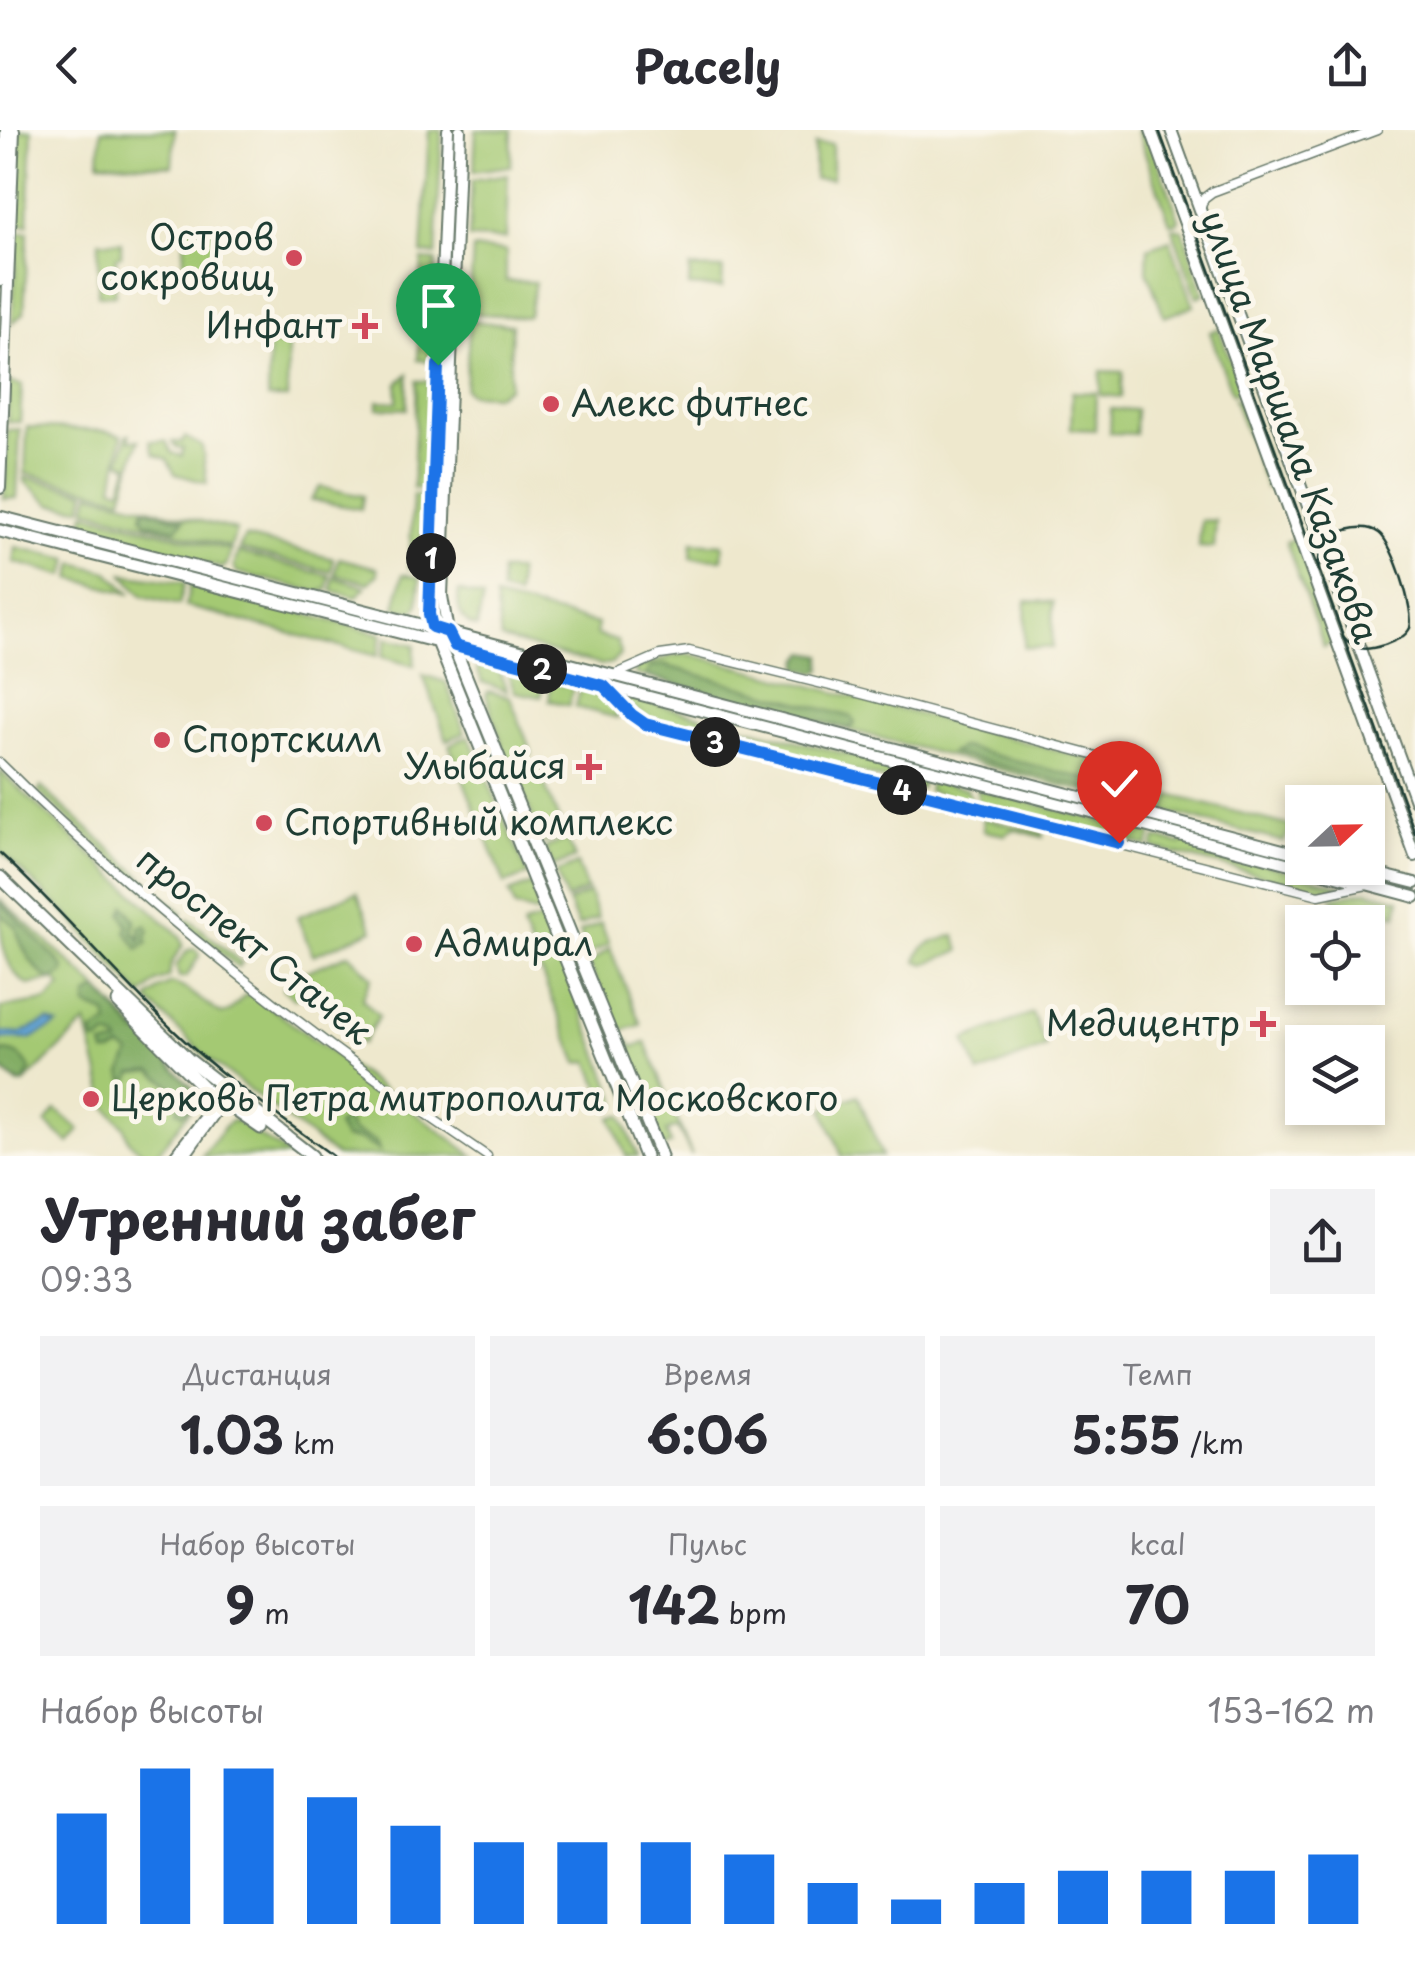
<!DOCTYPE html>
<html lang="ru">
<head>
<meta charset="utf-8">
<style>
  body { margin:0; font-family:"Playpen Sans",sans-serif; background:#f2f2f3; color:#2b2b33; height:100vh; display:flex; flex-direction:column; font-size:38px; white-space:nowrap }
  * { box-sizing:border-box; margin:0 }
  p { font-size:32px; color:#7c7c81 }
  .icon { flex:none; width:55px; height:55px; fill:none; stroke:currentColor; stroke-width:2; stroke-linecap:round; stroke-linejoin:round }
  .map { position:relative; height:1026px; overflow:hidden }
  .side { display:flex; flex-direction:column; background:#fff; flex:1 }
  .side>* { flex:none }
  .needle { width:65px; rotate:68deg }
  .tools { position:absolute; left:1285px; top:655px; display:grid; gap:20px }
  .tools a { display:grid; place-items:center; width:100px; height:100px; border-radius:0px; background:#fff; box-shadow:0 5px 15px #0003; font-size:50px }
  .pin { position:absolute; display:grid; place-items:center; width:85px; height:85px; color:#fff; margin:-102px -42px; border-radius:50% 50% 50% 0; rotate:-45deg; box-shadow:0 0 10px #0007 }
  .pin .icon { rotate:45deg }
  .km { position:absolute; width:50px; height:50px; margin:-25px; border-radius:50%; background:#222; color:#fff; font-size:28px; line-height:50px; text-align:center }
  .round { display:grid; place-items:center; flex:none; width:105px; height:105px; border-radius:0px; background:#f2f2f3 }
  .head { display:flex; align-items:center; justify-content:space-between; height:170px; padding:0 40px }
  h1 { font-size:55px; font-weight:700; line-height:75px }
  .figures { display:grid; grid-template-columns:repeat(3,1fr); gap:15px; height:170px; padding:10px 40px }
  .figures div { display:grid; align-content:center; border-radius:0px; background:#f2f2f3; text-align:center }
  .figures b { font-size:50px; font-weight:700 }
  .figures small { font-size:28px; font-weight:400 }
  .figures p { font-size:28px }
  .chart { height:280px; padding:20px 40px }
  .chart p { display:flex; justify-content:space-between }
  .chart svg { width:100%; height:180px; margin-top:10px; stroke:#1a73e8; stroke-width:6 }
  header { display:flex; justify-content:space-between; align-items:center; height:130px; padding:0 40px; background:#fff; font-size:45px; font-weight:700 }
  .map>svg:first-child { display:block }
  .green { fill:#a4c973; stroke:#628354; stroke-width:2.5 }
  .forest { fill:#83ad65; stroke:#51754c; stroke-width:2.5 }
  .water { fill:#5ea0d2; stroke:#3e6e83; stroke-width:2.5 }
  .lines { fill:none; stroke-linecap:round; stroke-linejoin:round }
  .street-casing { stroke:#67796a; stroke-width:11 }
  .secondary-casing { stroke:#67796a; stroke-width:14 }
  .primary-casing { stroke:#67796a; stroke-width:15 }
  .street { stroke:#fff; stroke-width:8 }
  .secondary { stroke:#fff; stroke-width:10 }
  .primary { stroke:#fff; stroke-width:11 }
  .tram { stroke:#1f3d34; stroke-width:2.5 }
  .route-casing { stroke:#fff; stroke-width:20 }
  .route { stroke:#1a73e8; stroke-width:12 }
  .poi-dot { fill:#d1495b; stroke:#fbf7ec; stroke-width:4 }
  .labels { text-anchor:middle; stroke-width:10; stroke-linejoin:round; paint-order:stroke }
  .poi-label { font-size:35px; fill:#1f3d34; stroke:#fbf7ec; text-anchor:start }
  .street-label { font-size:35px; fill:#1f3d34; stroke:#fbf7ec }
</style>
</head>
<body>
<header><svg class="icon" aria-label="back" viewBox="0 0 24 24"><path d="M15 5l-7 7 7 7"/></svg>Pacely<svg class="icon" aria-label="share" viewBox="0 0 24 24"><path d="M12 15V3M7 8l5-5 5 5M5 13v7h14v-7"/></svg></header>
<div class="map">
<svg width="1415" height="1026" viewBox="0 0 1415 1026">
  <rect width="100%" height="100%" fill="#fbf7ec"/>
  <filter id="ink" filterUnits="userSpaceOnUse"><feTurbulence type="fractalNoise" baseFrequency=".01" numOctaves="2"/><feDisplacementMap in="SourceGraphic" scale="20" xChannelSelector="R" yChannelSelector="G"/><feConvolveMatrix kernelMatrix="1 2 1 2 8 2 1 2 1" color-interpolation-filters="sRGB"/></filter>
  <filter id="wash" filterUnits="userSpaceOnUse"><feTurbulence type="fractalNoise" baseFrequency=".0048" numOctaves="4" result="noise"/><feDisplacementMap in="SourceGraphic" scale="40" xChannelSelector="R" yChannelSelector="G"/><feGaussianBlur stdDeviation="2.25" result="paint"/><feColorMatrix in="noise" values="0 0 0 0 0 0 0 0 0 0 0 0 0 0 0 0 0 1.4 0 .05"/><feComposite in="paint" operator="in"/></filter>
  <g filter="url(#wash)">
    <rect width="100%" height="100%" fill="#eee8cd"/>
    <g class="green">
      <polygon points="19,0 32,0 28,95 15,93"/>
      <polygon points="101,0 175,0 172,36 99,32"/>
      <polygon points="429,0 442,0 436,125 422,124"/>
      <polygon points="476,0 512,0 511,36 474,41"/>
      <polygon points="1137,0 1147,0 1179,89 1177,93 1170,93"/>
      <polygon points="815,14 832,14 832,49 814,49"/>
      <polygon points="508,44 506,109 469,108 472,50"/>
      <polygon points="1172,98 1183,100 1204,164 1197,167"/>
      <polygon points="185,99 214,100 212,138 183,137"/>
      <polygon points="18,102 28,102 24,183 12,193"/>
      <polygon points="1170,110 1194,176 1164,187 1147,141 1148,118"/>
      <polygon points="99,111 121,112 121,126 116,127 115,165 98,165"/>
      <polygon points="473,119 506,121 506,151 535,152 529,185 526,187 469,183"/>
      <polygon points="422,130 436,131 431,231 418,230"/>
      <polygon points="690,138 723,139 722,158 689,156"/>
      <polygon points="470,191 512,195 509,257 496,265 470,264 465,259"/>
      <polygon points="1219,199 1242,261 1232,264 1210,202"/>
      <polygon points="269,214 288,215 287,268 268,268"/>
      <polygon points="1101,241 1123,242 1121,267 1100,265"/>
      <polygon points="408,244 407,279 378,278 378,271 397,272 398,253"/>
      <polygon points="417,251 429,251 425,359 413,358"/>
      <polygon points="9,252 22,255 20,292 7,292"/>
      <polygon points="1072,262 1096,263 1095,300 1071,299"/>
      <polygon points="1234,269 1244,269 1276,355 1266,358"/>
      <polygon points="1111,279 1136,280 1135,304 1110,303"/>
      <polygon points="27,297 106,301 122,305 113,357 121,359 129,335 120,332 127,305 130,304 130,310 139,310 122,368 25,343"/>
      <polygon points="20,299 17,368 4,369 7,300"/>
      <polygon points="185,307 202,316 207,353 175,344 167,329 154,324 150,311 166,311 172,323 182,326 183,318 176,317 173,312 182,312"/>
      <polygon points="25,347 86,362 82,378 51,374 25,352"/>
      <polygon points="320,357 363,366 361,379 311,370"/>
      <polygon points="90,363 236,400 231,417 86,379"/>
      <polygon points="413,365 425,366 420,439 409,438"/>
      <polygon points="85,383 231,420 227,434 223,438 81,402"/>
      <polygon points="1201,390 1216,391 1214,418 1199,417"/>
      <polygon points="245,407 334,429 331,442 239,419"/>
      <polygon points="1295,408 1333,512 1324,517 1286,412"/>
      <polygon points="692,412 723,414 722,429 691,428"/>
      <polygon points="16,417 69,429 65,446 14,432"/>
      <polygon points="238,422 330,446 327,461 322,460 321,463 236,442 234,436"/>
      <polygon points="339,428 377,438 378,444 369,453 335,444"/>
      <polygon points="75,433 108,442 131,464 71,448"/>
      <polygon points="501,441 518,441 517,466 501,462"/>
      <polygon points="123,444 185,453 179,475 143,466"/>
      <polygon points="403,444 420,448 418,476 414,481 395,478"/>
      <polygon points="334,447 366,457 356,467 332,461"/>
      <polygon points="191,454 382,504 377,526 185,476"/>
      <path d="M459 461 483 468 477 497C461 494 456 476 459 461Z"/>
      <polygon points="495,468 598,494 596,505 617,511 620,525 612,533 601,535 501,509"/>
      <polygon points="1026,471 1053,472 1052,518 1024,517"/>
      <polygon points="387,508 415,515 414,536 382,527"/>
      <polygon points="689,524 1098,631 1109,638 1132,666 1131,670 1092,660 1090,663 635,544 636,538 672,526"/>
      <polygon points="484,534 498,538 507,561 482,552 477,539"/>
      <polygon points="512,541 543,550 541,567 515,562 508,544"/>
      <polygon points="423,545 446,552 465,603 447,610"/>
      <polygon points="551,552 573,557 569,576 549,570"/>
      <path d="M580 559C596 563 616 571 618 588L576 577Z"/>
      <polygon points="488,561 510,567 532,624 523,634 507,629 486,565"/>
      <polygon points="628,567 924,644 921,659 647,588 626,573"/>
      <polygon points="469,606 528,745 505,754 449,615"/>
      <polygon points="536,633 565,705 543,713 521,658 523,649"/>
      <polygon points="0,641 180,806 183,815 171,834 169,847 156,852 142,866 69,786 0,721"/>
      <polygon points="930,650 967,659 973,672 928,661"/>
      <polygon points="41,657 183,783 178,788 38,662"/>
      <polygon points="977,659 1115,694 1117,703 1112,707 979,674"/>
      <polygon points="1170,665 1291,696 1284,712 1165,681"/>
      <polygon points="983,688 1043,703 1043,707 1013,699 1005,705 984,701"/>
      <polygon points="1129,697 1152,703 1148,717 1126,711 1123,703"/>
      <polygon points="1156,708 1181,714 1183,711 1342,756 1322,760 1311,758 1153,718"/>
      <polygon points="567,709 575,728 553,737 545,718"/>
      <polygon points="577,734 587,760 566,769 556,743"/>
      <polygon points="532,754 540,781 535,783 515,777 509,763"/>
      <polygon points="1367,761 1400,769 1397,785 1332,770 1332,767"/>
      <polygon points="357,762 373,800 313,825 297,787"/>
      <polygon points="589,763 598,788 578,796 568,772"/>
      <path d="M0 769 85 846 201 966 155 1026H148L129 1012 124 997 108 979 86 893 23 954H18L0 939V878L47 871 61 856 23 817 38 840 51 850 28 855C0 837 0 800 0 769Z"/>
      <polygon points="557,781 655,1026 652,1026 554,783"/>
      <polygon points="189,789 242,833 238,837 185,794"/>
      <polygon points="540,790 556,824 559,823 618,974 609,981 589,931 578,933 523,798 524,795"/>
      <polygon points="601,793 609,814 587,825 580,802"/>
      <path d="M955 805 960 821 925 834 917 831C919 812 939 811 955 805Z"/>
      <polygon points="610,818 641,895 616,902 589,834"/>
      <polygon points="196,819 200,825 186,847 179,847 176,836 188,820"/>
      <polygon points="349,824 372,847 362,869 379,886 362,914 333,892 339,879 307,856 295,869 283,859 292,847"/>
      <polygon points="172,853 184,858 221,884 229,882 245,865 253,865 474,1026 336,1026 209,929 147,870 160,858"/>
      <polygon points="1032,883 1046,917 979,944 965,910"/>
      <polygon points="628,910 632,917 646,912 667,965 643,972 620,914"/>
      <polygon points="858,965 882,1026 842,1026 823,979"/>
      <polygon points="670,972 692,1026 677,997 666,1001 671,1014 663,1018 648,984"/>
      <polygon points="56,980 80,1000 69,1013 46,993"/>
      <polygon points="619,985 622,986 638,1026 626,1026 611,988"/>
      <polygon points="234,990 290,1026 202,1026 226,995"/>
    </g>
    <g class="forest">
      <polygon points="144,379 184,390 176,399 146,392 142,386"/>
      <polygon points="806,522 822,525 822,540 816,543 799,538 800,530"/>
      <polygon points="663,535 852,587 855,594 851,598 844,598 646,546 651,537"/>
      <polygon points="962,617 1113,656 1116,662 1115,665 951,623"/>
      <path d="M0 772 56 828 64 838 63 844 51 850C34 841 20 816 16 797L0 784Z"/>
      <polygon points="125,776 135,790 133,804 138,805 141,813 140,797 146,795 149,800 146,807 148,813 138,819 126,802 128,796 122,784"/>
      <polygon points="98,859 137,904 145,908 191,956 196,972 182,984 177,980 180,968 170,955 152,941 132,943 131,949 124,950 122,943 130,923 121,918 112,923 105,923 103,916 119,914 118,910 107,906 99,912 94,911 93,902 109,894 106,884 87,876 87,866"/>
      <path d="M5 921C19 922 24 928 31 940L23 953 16 951 0 937V924Z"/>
      <polygon points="346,989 352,1001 376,1012 379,1020 360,1010 344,1008 337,996"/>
    </g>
    <polygon class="water" points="48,891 58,895 30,909 0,909 0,902 19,904"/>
  </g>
  <g filter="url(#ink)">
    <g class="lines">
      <defs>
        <g id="street">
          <polyline points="1200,80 1204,68 1212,62 1377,0"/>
          <polyline points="614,545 660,525 689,521 839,558 1104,628 1150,684"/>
          <polyline points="604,556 638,590 696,607 1319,765 1367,755"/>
          <path d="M0 633C148 781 313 909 487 1026"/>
        </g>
        <g id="secondary">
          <polyline points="448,0 429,466 429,484 438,512 1302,737"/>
          <polyline points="460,0 442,466 448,502 1302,725"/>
          <polyline points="1151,0 1415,726"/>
          <polyline points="1171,0 1415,670"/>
          <polyline points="0,151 6,0"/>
          <polyline points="0,358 14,0"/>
          <polyline points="1306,738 1415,767"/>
          <polyline points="1355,738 1415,753"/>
          <polyline points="175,1026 222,966"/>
          <polyline points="184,1026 225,968"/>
        </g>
        <g id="primary">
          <polyline points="0,387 448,502 661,1026"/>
          <polyline points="0,401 438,512 645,1026"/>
          <polyline points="0,747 188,929 312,1026"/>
          <polyline points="118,872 206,960 261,998"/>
        </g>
      </defs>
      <use href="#street" class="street-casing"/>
      <use href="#secondary" class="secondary-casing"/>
      <use href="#primary" class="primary-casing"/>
      <use href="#street" class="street"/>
      <use href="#secondary" class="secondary"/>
      <use href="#primary" class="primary"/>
      <g class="tram">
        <polyline points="1159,0 1415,703"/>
        <path d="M1319 440C1319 432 1318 424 1322 417 1333 400 1363 392 1379 403 1393 413 1415 482 1410 498 1405 508 1394 511 1384 515 1366 521 1355 521 1343 506"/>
        <path d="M0 723C60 779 113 841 171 898 221 946 277 985 333 1026"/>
      </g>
    </g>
  </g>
  <g class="lines" filter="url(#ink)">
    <defs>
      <polyline id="route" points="438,235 429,484 432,497 448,502 455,516 604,556 632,585 645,594 1119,713"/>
    </defs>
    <use href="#route" class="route-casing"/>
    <use href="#route" class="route"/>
  </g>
  <g class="poi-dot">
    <circle cx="294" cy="128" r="10"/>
    <path d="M360 181h10v10h10v10h-10v10h-10v-10h-10v-10h10z"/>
    <circle cx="551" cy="274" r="10"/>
    <circle cx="162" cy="610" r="10"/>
    <path d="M584 622h10v10h10v10h-10v10h-10v-10h-10v-10h10z"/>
    <circle cx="264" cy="693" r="10"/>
    <circle cx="414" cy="814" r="10"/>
    <path d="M1258 879h10v10h10v10h-10v10h-10v-10h-10v-10h10z"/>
    <circle cx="91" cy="969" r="10"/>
  </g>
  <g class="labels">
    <g class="poi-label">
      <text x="274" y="120" text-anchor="end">Остров<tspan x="274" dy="40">сокровищ</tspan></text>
      <text x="342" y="208" text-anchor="end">Инфант</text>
      <text x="571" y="286">Алекс фитнес</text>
      <text x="182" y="622">Спортскилл</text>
      <text x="566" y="649" text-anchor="end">Улыбайся</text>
      <text x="284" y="705">Спортивный комплекс</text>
      <text x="434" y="826">Адмирал</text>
      <text x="1240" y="906" text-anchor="end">Медицентр</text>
      <text x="111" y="981">Церковь Петра митрополита Московского</text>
    </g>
    <g class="street-label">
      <text transform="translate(1289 297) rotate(70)" y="12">улица Маршала Казакова</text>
      <text transform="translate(254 816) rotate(39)" y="12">проспект Стачек</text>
    </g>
  </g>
</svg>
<div class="tools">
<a><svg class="needle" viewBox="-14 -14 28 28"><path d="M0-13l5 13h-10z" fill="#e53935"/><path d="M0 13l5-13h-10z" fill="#7c7c81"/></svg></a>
<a><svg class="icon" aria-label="locate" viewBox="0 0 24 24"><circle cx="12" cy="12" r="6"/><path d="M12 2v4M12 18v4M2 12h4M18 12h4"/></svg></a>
<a><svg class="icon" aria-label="layers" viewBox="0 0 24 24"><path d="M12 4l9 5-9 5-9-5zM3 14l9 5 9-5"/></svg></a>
</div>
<div class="pin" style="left:438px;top:235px;background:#1e9e55"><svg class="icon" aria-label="arrive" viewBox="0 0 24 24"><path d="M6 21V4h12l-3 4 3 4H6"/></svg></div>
<div class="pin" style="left:1119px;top:713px;background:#d93025"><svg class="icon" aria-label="check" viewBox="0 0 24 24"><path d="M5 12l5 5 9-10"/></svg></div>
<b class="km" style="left:431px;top:428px">1</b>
<b class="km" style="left:542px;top:539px">2</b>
<b class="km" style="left:715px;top:612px">3</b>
<b class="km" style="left:902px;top:660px">4</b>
</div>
<section class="side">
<div class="head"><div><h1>Утренний забег</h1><p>09:33</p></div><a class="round"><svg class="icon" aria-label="share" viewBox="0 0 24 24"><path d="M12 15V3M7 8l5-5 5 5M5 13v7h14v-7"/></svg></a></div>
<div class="figures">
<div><p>Дистанция</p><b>1.03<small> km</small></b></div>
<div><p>Время</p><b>6:06</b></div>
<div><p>Темп</p><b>5:55<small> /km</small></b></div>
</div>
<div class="figures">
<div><p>Набор высоты</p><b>9<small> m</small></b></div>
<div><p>Пульс</p><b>142<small> bpm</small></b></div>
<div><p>kcal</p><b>70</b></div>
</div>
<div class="chart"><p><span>Набор высоты</span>153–162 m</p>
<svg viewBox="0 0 160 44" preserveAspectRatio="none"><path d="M5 44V17M15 44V6M25 44V6M35 44V13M45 44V20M55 44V24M65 44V24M75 44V24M85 44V27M95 44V34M105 44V38M115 44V34M125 44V31M135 44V31M145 44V31M155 44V27"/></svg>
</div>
</section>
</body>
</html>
